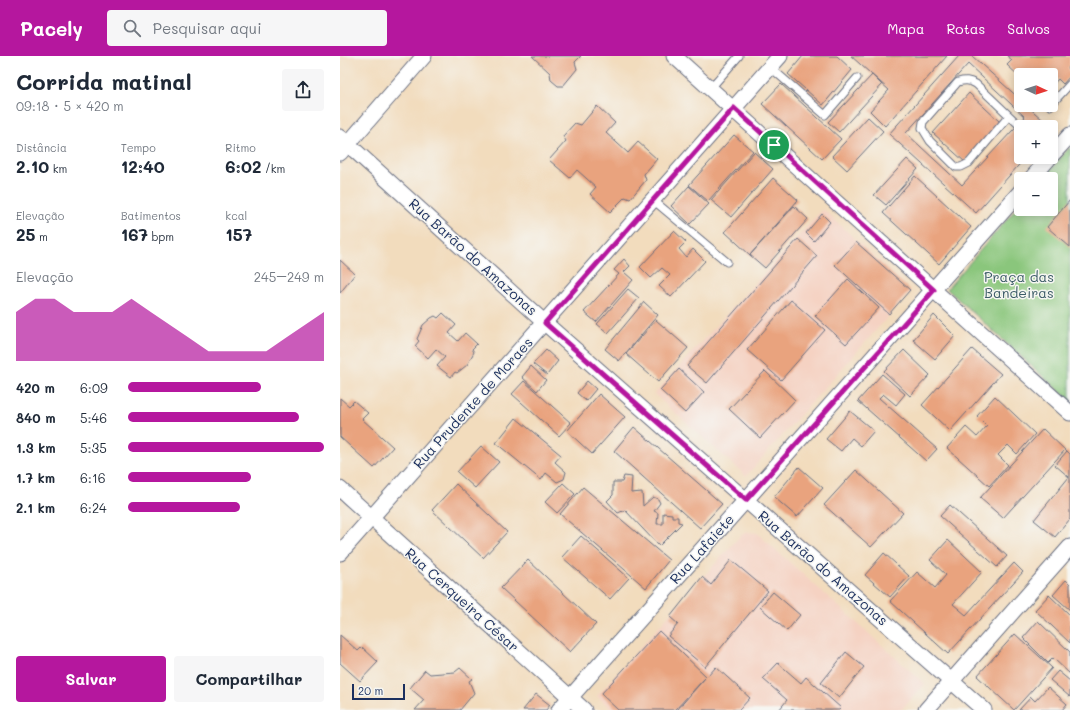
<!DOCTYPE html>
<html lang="pt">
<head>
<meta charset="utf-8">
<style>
  body { margin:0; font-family:Mali,sans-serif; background:#f6f6f7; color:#1f2937; height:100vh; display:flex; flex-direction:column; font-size:15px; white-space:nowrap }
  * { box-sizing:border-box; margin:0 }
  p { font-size:13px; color:#747a83 }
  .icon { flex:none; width:22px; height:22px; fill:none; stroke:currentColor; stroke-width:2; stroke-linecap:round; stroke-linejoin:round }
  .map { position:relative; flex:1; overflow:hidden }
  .details { display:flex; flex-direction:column; background:#fff; width:340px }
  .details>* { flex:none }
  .needle { width:26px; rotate:93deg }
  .tools { position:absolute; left:674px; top:12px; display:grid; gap:8px }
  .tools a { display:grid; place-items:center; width:44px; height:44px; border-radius:4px; background:#fff; box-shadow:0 2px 10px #0003; font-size:20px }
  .scale { position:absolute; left:12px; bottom:10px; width:53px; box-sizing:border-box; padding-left:4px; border:2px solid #1b2f5e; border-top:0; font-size:11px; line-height:14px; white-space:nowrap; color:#1b2f5e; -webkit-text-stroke:3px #f6f6f2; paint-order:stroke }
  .pin { position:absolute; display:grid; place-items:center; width:34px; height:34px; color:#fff; margin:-17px; border:2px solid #fff; border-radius:50%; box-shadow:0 1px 4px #0007 }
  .round { display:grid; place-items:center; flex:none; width:42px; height:42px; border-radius:4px; background:#f6f6f7 }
  .summary { display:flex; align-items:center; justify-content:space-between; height:68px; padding:0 16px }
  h1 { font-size:22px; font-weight:800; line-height:30px }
  .figures { display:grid; grid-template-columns:repeat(3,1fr); gap:6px; height:68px; padding:4px 16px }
  .figures div { display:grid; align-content:center }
  .figures b { font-size:17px; font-weight:800 }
  .figures small { font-size:11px; font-weight:400 }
  .figures p { font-size:11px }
  .chart { height:112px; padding:8px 16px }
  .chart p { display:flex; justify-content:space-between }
  .chart svg { width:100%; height:72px; margin-top:4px; fill:#b5179e; opacity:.7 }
  .primary-button { display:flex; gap:8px; margin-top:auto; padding:8px 16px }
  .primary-button a { flex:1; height:46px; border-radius:4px; background:#b5179e; color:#fff; font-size:16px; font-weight:800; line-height:46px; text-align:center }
  .primary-button a+a { background:#f6f6f7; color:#1f2937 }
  ul { padding:0 16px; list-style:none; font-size:13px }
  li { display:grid; grid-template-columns:64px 48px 1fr; align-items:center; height:30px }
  li i { height:10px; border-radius:5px; background:#b5179e }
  header { display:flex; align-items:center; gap:24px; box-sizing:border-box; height:56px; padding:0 20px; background:#b5179e; color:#fff }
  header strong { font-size:19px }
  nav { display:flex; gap:22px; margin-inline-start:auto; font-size:14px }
  .search { width:280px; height:36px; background:#f6f6f7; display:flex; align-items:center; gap:10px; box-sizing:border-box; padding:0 14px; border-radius:4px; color:#747a83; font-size:15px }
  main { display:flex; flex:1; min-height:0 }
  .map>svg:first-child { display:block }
  .built { fill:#f5d2c2 }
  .green { fill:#8ac67b; stroke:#527a6c }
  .building { fill:#e9a37e; fill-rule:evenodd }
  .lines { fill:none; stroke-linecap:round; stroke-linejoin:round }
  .lane-casing { stroke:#666c7f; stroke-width:9 }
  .street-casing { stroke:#666c7f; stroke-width:17 }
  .lane { stroke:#fff; stroke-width:7 }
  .street { stroke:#fff; stroke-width:15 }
  .route-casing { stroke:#fff; stroke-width:8 }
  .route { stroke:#b5179e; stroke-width:5 }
  .labels { text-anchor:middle; stroke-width:3; stroke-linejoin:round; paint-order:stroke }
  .street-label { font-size:14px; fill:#1b2f5e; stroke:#f6f6f2 }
  .park-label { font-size:14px; fill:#3c5c67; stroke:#f6f6f2 }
</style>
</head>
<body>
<header>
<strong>Pacely</strong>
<div class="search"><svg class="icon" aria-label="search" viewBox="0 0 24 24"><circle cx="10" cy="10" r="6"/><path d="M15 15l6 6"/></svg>Pesquisar aqui</div>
<nav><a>Mapa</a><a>Rotas</a><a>Salvos</a></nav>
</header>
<main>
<section class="details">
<div class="summary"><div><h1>Corrida matinal</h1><p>09:18 · 5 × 420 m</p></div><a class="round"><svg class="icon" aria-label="share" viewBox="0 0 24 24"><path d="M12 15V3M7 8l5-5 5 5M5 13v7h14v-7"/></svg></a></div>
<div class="figures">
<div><p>Distância</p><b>2.10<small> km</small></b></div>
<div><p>Tempo</p><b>12:40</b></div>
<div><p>Ritmo</p><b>6:02<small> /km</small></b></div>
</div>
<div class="figures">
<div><p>Elevação</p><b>25<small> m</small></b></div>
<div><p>Batimentos</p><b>167<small> bpm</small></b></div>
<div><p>kcal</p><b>157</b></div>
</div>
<div class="chart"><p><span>Elevação</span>245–249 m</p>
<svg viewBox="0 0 160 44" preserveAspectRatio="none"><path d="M0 44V14L10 6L20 6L30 14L40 14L50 14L60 6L70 14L80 22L90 30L100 38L110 38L120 38L130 38L140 30L150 22L160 14V44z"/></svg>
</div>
<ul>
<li><b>420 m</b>6:09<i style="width:68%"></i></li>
<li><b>840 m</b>5:46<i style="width:87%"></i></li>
<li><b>1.3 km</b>5:35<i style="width:100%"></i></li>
<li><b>1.7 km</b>6:16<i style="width:63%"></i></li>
<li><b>2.1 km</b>6:24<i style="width:57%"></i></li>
</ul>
<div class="primary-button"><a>Salvar</a><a>Compartilhar</a></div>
</section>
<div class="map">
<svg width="730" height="654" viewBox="0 0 730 654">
  <rect width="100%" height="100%" fill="#f6f6f2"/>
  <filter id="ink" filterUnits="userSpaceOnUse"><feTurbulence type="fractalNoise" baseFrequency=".025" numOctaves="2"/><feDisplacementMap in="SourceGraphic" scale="8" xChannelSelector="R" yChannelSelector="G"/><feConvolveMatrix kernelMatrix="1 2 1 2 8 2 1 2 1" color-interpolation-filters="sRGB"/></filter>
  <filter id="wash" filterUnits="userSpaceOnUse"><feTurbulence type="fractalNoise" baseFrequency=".012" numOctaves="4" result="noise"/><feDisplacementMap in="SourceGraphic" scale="16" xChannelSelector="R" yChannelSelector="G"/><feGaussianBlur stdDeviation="0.9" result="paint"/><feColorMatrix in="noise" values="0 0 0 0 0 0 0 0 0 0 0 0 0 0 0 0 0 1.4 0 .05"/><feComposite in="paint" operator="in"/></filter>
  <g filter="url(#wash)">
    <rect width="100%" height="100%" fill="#f2dcbd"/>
    <g class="built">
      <polygon points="483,153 571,235 406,420 314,338"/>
      <polygon points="408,476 417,477 585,628 561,654 273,654 257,640 401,479"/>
    </g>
    <polygon class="green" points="730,91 730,345 607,233 681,147 681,153 711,153 711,123 702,123"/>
    <g id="blocks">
      <g class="building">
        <polygon points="192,0 241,0 235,6 237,13 223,30 218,30 211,24 210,17"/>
        <polygon points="463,0 497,0 512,14 483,49 448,18"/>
        <polygon points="511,0 607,0 545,70 530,55 549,34"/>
        <path d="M619 0H632L681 44V49H686L711 71H681V101H686L636 157 549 78ZM628 8 685 61 622 129 566 77Z"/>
        <polygon points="667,0 730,0 730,10 728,12 730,14 730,20 723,28 718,23 711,31 711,19 687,18 681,19 681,22 667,9 672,4"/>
        <polygon points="532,19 542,29 499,76 488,66"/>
        <polygon points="441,28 501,83 482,103 422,48"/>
        <polygon points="629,37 660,66 625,106 593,77"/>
        <polygon points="257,50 275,67 266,77 288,97 298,86 317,103 304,118 306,124 290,143 285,141 270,156 250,138 256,131 237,114 230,122 209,104 226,85 223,80 235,67 241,69"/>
        <polygon points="528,61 543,75 507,114 492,100"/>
        <polygon points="394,79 413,95 368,145 349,129"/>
        <polygon points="414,96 433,113 391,161 371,144"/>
        <polygon points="567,103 578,113 546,149 534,139"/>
        <polygon points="575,120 631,171 599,208 543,157"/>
        <polygon points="433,122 458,144 410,199 385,176"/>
        <polygon points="349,130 369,148 350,168 331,150"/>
        <polygon points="730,144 730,191 707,171"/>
        <polygon points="454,150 468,163 425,212 410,199"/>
        <polygon points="482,158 490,166 474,185 466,177"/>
        <polygon points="334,175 346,186 339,193 346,201 353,193 365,205 331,241 319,230 330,219 322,212 311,222 300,211"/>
        <polygon points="458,183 477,200 367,327 347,310"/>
        <polygon points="516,186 570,234 549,258 495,209"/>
        <polygon points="284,203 290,210 284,216 293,224 256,266 244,256 279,218 274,214"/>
        <polygon points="0,204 15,218 0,237"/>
        <polygon points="508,223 539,252 506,288 475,260"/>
        <polygon points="288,233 299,242 268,277 257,268"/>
        <polygon points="451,244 485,274 441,324 407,294"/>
        <polygon points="304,246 318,259 279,305 265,293"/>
        <polygon points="103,257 116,269 109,277 118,285 125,277 137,288 132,293 134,296 127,309 117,317 115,316 111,321 97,310 105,301 96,293 88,302 75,290 79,285 77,283 83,269 91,262 95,260 98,262"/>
        <polygon points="594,259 615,280 595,303 573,284"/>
        <polygon points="316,264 348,292 318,326 286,298"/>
        <polygon points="632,293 661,318 610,375 582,349"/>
        <polygon points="206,294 218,305 207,319 193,308"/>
        <polygon points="564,294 590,319 570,340 544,315"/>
        <polygon points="191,310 206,324 197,335 182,321"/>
        <polygon points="339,313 364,336 345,357 320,334"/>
        <polygon points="425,315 455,344 420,382 389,353"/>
        <polygon points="542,318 565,338 556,349 543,338 539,342 597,393 586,405 518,345"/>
        <polygon points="184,325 231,367 219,380 172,338"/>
        <polygon points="247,325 256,333 246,345 237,337"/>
        <polygon points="259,338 285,361 252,398 227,375"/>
        <polygon points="655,340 695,378 677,398 668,389 658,399 668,409 649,430 607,392 626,371 637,381 647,370 637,360"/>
        <polygon points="0,342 9,350 14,345 28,357 22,363 53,391 34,412 0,381"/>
        <polygon points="510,355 534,375 521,390 512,382 501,395 486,383"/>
        <polygon points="176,362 221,399 215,406 226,416 224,423 217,426 206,417 201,424 156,387"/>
        <polygon points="294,371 382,448 360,472 274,395"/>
        <polygon points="703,373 725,394 663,462 640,442"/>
        <polygon points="141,390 159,406 135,432 117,416"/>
        <polygon points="727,395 730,398 730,463 715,481 694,464 729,421 715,409"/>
        <polygon points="459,411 483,432 457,461 434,441"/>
        <polygon points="516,414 563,457 531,491 484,449"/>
        <polygon points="284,420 292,421 291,437 302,436 303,450 313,441 318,443 320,447 314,455 318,457 317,468 323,468 323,457 332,458 332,461 338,461 338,466 342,467 319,490 285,454 278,457 267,445 273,439 273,426 282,426"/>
        <polygon points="223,427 235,438 217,457 205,446"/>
        <polygon points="116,428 167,476 143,502 92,454"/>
        <polygon points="243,431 329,504 306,532 220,458"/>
        <polygon points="610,449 667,500 657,511 600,460"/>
        <polygon points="241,480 289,522 270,543 222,501"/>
        <polygon points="608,484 642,516 613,548 626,559 674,507 683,516 608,598 550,545 577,516 595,532 606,519 590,504"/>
        <polygon points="544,497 569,520 550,541 525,519"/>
        <polygon points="188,504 256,568 230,596 161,532"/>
        <polygon points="391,504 428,535 365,611 328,580 338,568 330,561 362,521 371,529"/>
        <polygon points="726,524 730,528 730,554 713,539"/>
        <polygon points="433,536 460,559 447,575 420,551"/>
        <polygon points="709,539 730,559 730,587 695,554"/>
        <polygon points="698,565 730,596 730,618 713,602 708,607 683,582"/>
        <polygon points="319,575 367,621 376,611 410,642 399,654 337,654 365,622 335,654 278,654 261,638"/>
        <polygon points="675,578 712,612 674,654 637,620"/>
        <polygon points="0,579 18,595 22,591 38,606 20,625 0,607"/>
        <polygon points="506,596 524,611 499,642 481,627"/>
        <polygon points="438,607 461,627 466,621 501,652 499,654 439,654 447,644 423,623"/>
        <polygon points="120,612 132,623 129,625 134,637 120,654 75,654 84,644 70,632 85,614 90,618 115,616"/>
        <polygon points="718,615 730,625 730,641 710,624"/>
        <polygon points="708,631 727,648 722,654 679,654 691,641 695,645"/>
        <polygon points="196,638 210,649 206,654 183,654"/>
      </g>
    </g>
  </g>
  <g filter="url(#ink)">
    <use href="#blocks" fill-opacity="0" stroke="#666c7f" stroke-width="1"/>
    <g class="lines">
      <defs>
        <g id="lane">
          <polyline points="430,11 485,59 517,22"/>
          <polyline points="371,32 399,0"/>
          <polyline points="710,50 730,28"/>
          <path d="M669 60 629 107 621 111H616L590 85 582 72 583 66 618 26C625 24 629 24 636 28L678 68"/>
          <polyline points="313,144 387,206"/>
        </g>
        <g id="street">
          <polyline points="334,0 730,357"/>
          <polyline points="0,81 205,267 644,654"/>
          <polyline points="0,97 84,0"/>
          <polyline points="711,100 730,79"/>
          <polyline points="691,123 710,101"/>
          <polyline points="0,433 244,654"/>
          <polyline points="0,497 440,0"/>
          <polyline points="219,654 681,135"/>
          <polyline points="586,654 730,491"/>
        </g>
      </defs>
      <use href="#lane" class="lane-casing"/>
      <use href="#street" class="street-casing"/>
      <use href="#lane" class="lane"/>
      <use href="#street" class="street"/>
    </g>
  </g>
  <g class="lines" filter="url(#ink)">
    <defs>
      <polygon id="route" points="394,52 594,234 406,444 205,267"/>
    </defs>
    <use href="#route" class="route-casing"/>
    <use href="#route" class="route"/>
  </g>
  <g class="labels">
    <g class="street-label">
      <text transform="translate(133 201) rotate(42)" y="5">Rua Barão do Amazonas</text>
      <text transform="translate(133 347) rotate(-48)" y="5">Rua Prudente de Moraes</text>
      <text transform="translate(362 493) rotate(-48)" y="5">Rua Lafaiete</text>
      <text transform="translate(483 512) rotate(41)" y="5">Rua Barão do Amazonas</text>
      <text transform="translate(122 544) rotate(42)" y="5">Rua Cerqueira César</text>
    </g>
    <g class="park-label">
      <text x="679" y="226">Praça das<tspan x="679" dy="16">Bandeiras</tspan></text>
    </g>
  </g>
</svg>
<div class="tools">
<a><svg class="needle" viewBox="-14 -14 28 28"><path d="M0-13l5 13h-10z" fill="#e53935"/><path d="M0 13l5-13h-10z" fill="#747a83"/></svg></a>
<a>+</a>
<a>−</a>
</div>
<div class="scale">20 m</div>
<div class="pin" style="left:434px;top:89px;background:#1e9e55"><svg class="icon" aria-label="arrive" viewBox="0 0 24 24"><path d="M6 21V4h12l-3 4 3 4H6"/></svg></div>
</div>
</main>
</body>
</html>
